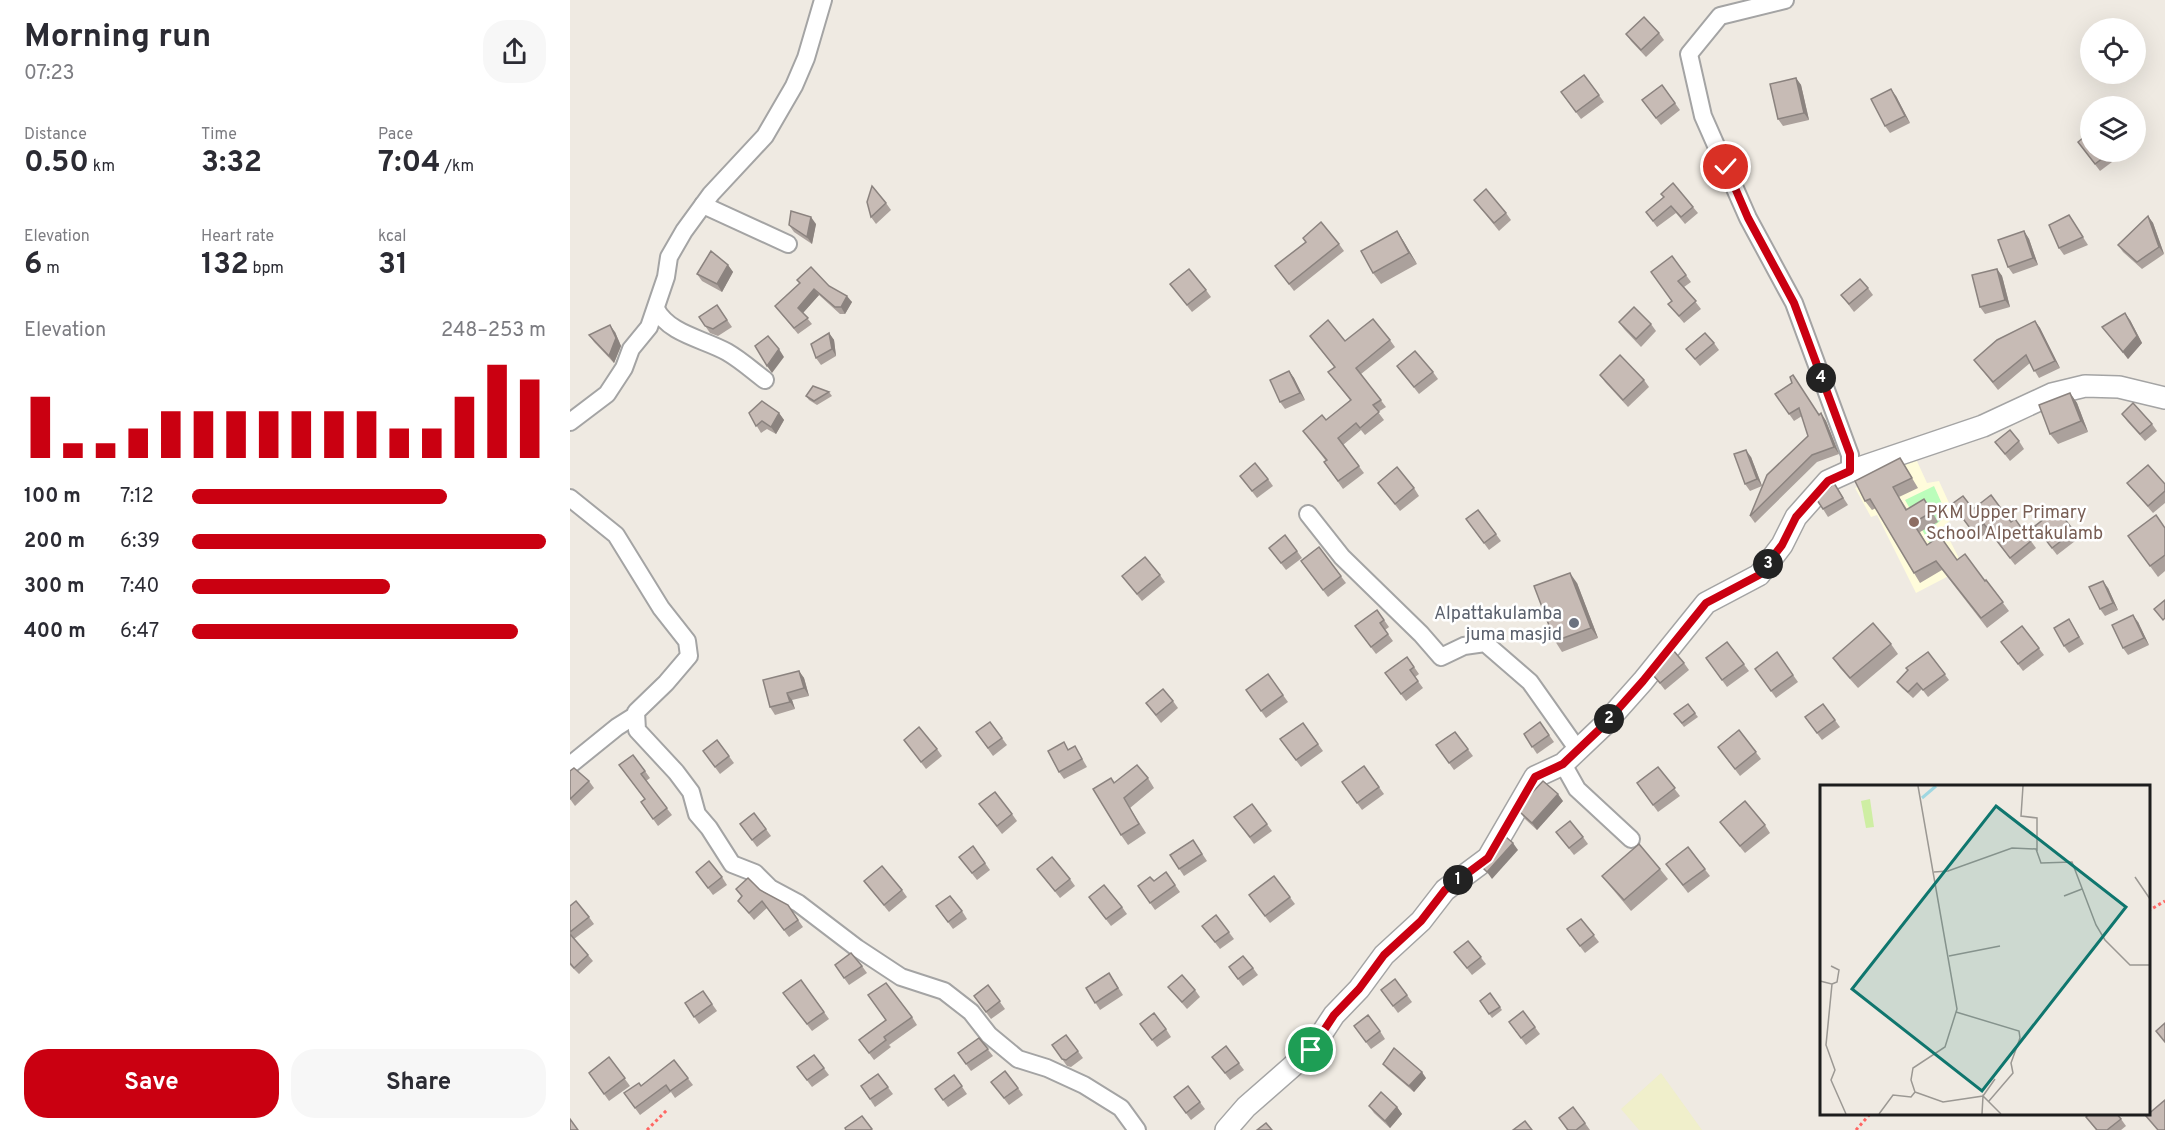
<!DOCTYPE html>
<html lang="en">
<head>
<meta charset="utf-8">
<style>
  body { margin:0; font-family:Overpass,sans-serif; background:#f7f7f7; color:#2b2b33; height:100vh; display:flex; flex-direction:column; font-size:22px; white-space:nowrap }
  * { box-sizing:border-box; margin:0 }
  p { font-size:20px; color:#7c7c81 }
  .icon { flex:none; width:33px; height:33px; fill:none; stroke:currentColor; stroke-width:2; stroke-linecap:round; stroke-linejoin:round }
  .map { position:relative; flex:1; overflow:hidden }
  .drawer { display:flex; flex-direction:column; background:#fff; width:570px }
  .drawer>* { flex:none }
  .fabs { position:absolute; left:1510px; top:18px; display:grid; gap:12px }
  .fabs a { display:grid; place-items:center; width:66px; height:66px; border-radius:50%; background:#fff; box-shadow:0 6px 24px #0002; font-size:30px }
  .pin { position:absolute; display:grid; place-items:center; width:51px; height:51px; color:#fff; margin:-26px; border:3px solid #fff; border-radius:50%; box-shadow:0 2px 6px #0007 }
  .km { position:absolute; width:30px; height:30px; margin:-15px; border-radius:50%; background:#222; color:#fff; font-size:16px; line-height:30px; text-align:center }
  .round { display:grid; place-items:center; flex:none; width:63px; height:63px; border-radius:24px; background:#f7f7f7 }
  .headline { display:flex; align-items:center; justify-content:space-between; height:102px; padding:0 24px }
  h1 { font-size:33px; font-weight:700; line-height:45px }
  .stats { display:grid; grid-template-columns:repeat(3,1fr); gap:9px; height:102px; padding:6px 24px }
  .stats div { display:grid; align-content:center }
  .stats b { font-size:30px; font-weight:700 }
  .stats small { font-size:16px; font-weight:400 }
  .stats p { font-size:16px }
  .chart { height:168px; padding:12px 24px }
  .chart p { display:flex; justify-content:space-between }
  .chart svg { width:100%; height:108px; margin-top:6px; stroke:#ca0011; stroke-width:6 }
  .cta { display:flex; gap:12px; margin-top:auto; padding:12px 24px }
  .cta a { flex:1; height:69px; border-radius:24px; background:#ca0011; color:#fff; font-size:24px; font-weight:700; line-height:69px; text-align:center }
  .cta a+a { background:#f7f7f7; color:#2b2b33 }
  ul { padding:0 24px; list-style:none; font-size:20px }
  li { display:grid; grid-template-columns:96px 72px 1fr; align-items:center; height:45px }
  li i { height:15px; border-radius:8px; background:#ca0011 }
  main { display:flex; flex:1; min-height:0 }
  .map>svg:first-child { display:block }
  .education { fill:#fffcdb }
  .farmland { fill:#f0efcb }
  .park { fill:#bbfdbb }
  .lines { fill:none; stroke-linecap:round; stroke-linejoin:round }
  .minor-casing { stroke:#a4a4a4; stroke-width:20 }
  .tertiary-casing { stroke:#a4a4a4; stroke-width:24 }
  .path { stroke:#ff6663; stroke-width:3; stroke-dasharray:3 3; stroke-linecap:butt }
  .minor { stroke:#fff; stroke-width:16 }
  .tertiary { stroke:#fff; stroke-width:21 }
  .wall { fill:#aba19c }
  .shaded-wall { fill:#8b837f }
  .building { fill:#c7bbb5; stroke:#8b837f; stroke-width:1.5 }
  .route-casing { stroke:#fff; stroke-width:12 }
  .route { stroke:#ca0011; stroke-width:8 }
  .education-dot { fill:#8d6e63; stroke:#fff; stroke-width:2 }
  .worship-dot { fill:#6b7280; stroke:#fff; stroke-width:2 }
  .labels { text-anchor:middle; stroke-width:5; stroke-linejoin:round; paint-order:stroke }
  .education-label { font-size:18px; fill:#785e54; stroke:#fff; text-anchor:start }
  .worship-label { font-size:18px; fill:#5b616d; stroke:#fff; text-anchor:end }
  .inset-river { fill:none; stroke:#9fd7e1; stroke-width:3 }
  .inset-road { fill:none; stroke:#9b9893; stroke-width:1.5 }
  .view { fill:#0f766e; fill-opacity:0.15; stroke:#0f766e; stroke-width:3 }
  .inset-edge { fill:none; stroke:#1d1d1d; stroke-width:3 }
</style>
</head>
<body>
<main>
<section class="drawer">
<div class="headline"><div><h1>Morning run</h1><p>07:23</p></div><a class="round"><svg class="icon" aria-label="share" viewBox="0 0 24 24"><path d="M12 15V3M7 8l5-5 5 5M5 13v7h14v-7"/></svg></a></div>
<div class="stats">
<div><p>Distance</p><b>0.50<small> km</small></b></div>
<div><p>Time</p><b>3:32</b></div>
<div><p>Pace</p><b>7:04<small> /km</small></b></div>
</div>
<div class="stats">
<div><p>Elevation</p><b>6<small> m</small></b></div>
<div><p>Heart rate</p><b>132<small> bpm</small></b></div>
<div><p>kcal</p><b>31</b></div>
</div>
<div class="chart"><p><span>Elevation</span>248–253 m</p>
<svg viewBox="0 0 160 44" preserveAspectRatio="none"><path d="M5 44V19M15 44V38M25 44V38M35 44V32M45 44V25M55 44V25M65 44V25M75 44V25M85 44V25M95 44V25M105 44V25M115 44V32M125 44V32M135 44V19M145 44V6M155 44V12"/></svg>
</div>
<ul>
<li><b>100 m</b>7:12<i style="width:72%"></i></li>
<li><b>200 m</b>6:39<i style="width:100%"></i></li>
<li><b>300 m</b>7:40<i style="width:56%"></i></li>
<li><b>400 m</b>6:47<i style="width:92%"></i></li>
</ul>
<div class="cta"><a>Save</a><a>Share</a></div>
</section>
<div class="map">
<svg width="1595" height="1130" viewBox="0 0 1595 1130">
  <rect width="100%" height="100%" fill="#efeae2"/>
  <polygon class="education" points="1346,459 1357,483 1369,481 1385,516 1373,527 1394,568 1346,593 1307,515 1301,517 1285,488"/>
  <polygon class="farmland" points="1091,1073 1132,1130 1069,1130 1051,1109"/>
  <polygon class="park" points="1364,486 1377,515 1364,526 1374,542 1363,549 1335,500"/>
  <g class="lines">
    <defs>
      <g id="minor">
        <polyline points="1215,0 1150,16 1119,54 1133,116 1178,218 1224,303 1280,455 1280,471"/>
        <polyline points="133,205 218,244"/>
        <path d="M86 309C99 334 134 339 157 352 171 360 183 371 195 380"/>
        <polyline points="0,422 37,394 54,368 61,349 79,327 96,277 99,257 114,231 141,194 195,136 224,86 236,58 253,0"/>
        <polyline points="0,498 46,535 91,608 117,641 119,656 96,683 66,712 67,730 106,772 121,792 127,814 139,828 162,864 185,873 200,888 228,903 287,948 331,977 374,991 401,1012 419,1035 448,1059 477,1068 514,1085 551,1108 567,1130"/>
        <polyline points="738,514 772,557 851,634 871,657 894,646 915,643 960,682 1008,750"/>
        <polyline points="993,764 1007,789 1061,839"/>
        <polyline points="0,765 47,727 66,715"/>
      </g>
      <polyline id="tertiary" points="656,1130 676,1107 741,1050 764,1015 789,989 814,955 851,921 875,890 918,858 965,777 993,764 1033,726 1073,681 1136,603 1189,575 1212,545 1226,517 1258,481 1280,471 1413,426 1482,394 1515,386 1549,387 1595,398"/>
    </defs>
    <use href="#minor" class="minor-casing"/>
    <use href="#tertiary" class="tertiary-casing"/>
    <g class="path">
      <polyline points="1578,911 1595,901"/>
      <polyline points="77,1130 97,1110"/>
      <polyline points="1286,1130 1300,1114"/>
    </g>
    <use href="#minor" class="minor"/>
    <use href="#tertiary" class="tertiary"/>
  </g>
  <g class="wall">
    <polygon points="1089,33 1094,40 1076,57 1061,41 1056,34"/>
    <polygon points="1014,75 1034,102 1011,119 991,92"/>
    <polygon points="1226,78 1231,85 1239,120 1213,126 1208,119"/>
    <polygon points="1092,85 1110,110 1091,125 1072,100"/>
    <polygon points="1326,96 1340,123 1320,133 1315,126"/>
    <polygon points="1508,142 1541,152 1546,159 1530,171"/>
    <polygon points="1094,198 1123,207 1128,213 1115,224 1106,213 1087,227 1076,212"/>
    <polygon points="904,200 936,213 941,220 929,231"/>
    <polygon points="316,203 321,210 306,224 301,217"/>
    <polygon points="1499,215 1518,245 1494,255 1489,248"/>
    <polygon points="1578,216 1583,223 1594,254 1572,269 1553,252 1548,245"/>
    <polygon points="246,224 242,244 224,232 219,225"/>
    <polygon points="827,231 834,242 847,264 811,284 803,273"/>
    <polygon points="1454,231 1459,239 1468,265 1443,274 1438,267"/>
    <polygon points="769,244 774,251 724,291 705,266"/>
    <polygon points="1102,256 1121,282 1114,287 1131,309 1114,323 1098,304 1102,301"/>
    <polygon points="158,265 163,272 152,292 132,281 127,274"/>
    <polygon points="1427,269 1432,276 1440,307 1415,314 1410,307"/>
    <polygon points="227,280 259,286 282,302 275,314 270,314 249,295 233,313 242,324 228,334 205,306 230,284"/>
    <polygon points="600,284 636,290 641,297 622,312"/>
    <polygon points="1298,288 1303,295 1284,312 1271,295"/>
    <polygon points="147,305 162,327 148,336 140,333 129,317"/>
    <polygon points="1560,320 1572,343 1558,359 1532,327"/>
    <polygon points="1465,321 1470,328 1490,368 1469,378 1460,363 1428,390 1404,360"/>
    <polygon points="1049,322 1081,324 1086,331 1071,347 1054,329"/>
    <polygon points="45,332 51,346 44,363 24,342 19,335"/>
    <polygon points="259,333 264,340 266,356 251,365 246,358"/>
    <polygon points="740,336 775,341 820,340 825,347 791,374 816,407 808,412 814,420 795,435 791,430 773,445 794,473 773,489 754,462 756,461 733,431 756,420 780,400 758,372 764,367"/>
    <polygon points="1144,343 1149,350 1130,366 1116,349"/>
    <polygon points="827,366 863,372 868,379 849,394"/>
    <polygon points="719,371 724,378 735,400 715,409 710,402"/>
    <polygon points="1030,375 1074,380 1079,387 1058,407 1035,382"/>
    <polygon points="259,392 262,396 247,405 239,400 236,396"/>
    <polygon points="1500,393 1507,403 1518,432 1488,444 1480,434"/>
    <polygon points="1205,394 1249,414 1251,413 1256,421 1269,454 1247,462 1185,523 1180,516 1238,436 1232,416 1224,421"/>
    <polygon points="179,413 209,413 214,420 206,434 197,429 191,433"/>
    <polygon points="1552,414 1582,424 1587,431 1575,441 1557,421"/>
    <polygon points="1449,441 1454,449 1440,461 1425,442"/>
    <polygon points="1181,457 1192,486 1180,491 1175,484"/>
    <polygon points="1330,458 1348,488 1329,497 1337,509 1360,508 1368,522 1350,532 1357,545 1387,560 1415,581 1416,580 1439,611 1417,628 1372,570 1350,583 1344,573 1306,508 1302,510 1295,501"/>
    <polygon points="670,476 698,479 703,486 687,498"/>
    <polygon points="808,483 844,488 849,496 830,511"/>
    <polygon points="1264,483 1278,505 1258,517 1253,509"/>
    <polygon points="1557,483 1595,484 1595,503 1583,513"/>
    <polygon points="1382,504 1403,509 1441,522 1445,519 1466,548 1445,565 1419,531 1408,539"/>
    <polygon points="1487,509 1509,538 1487,555 1465,526"/>
    <polygon points="908,510 931,541 919,550 896,519"/>
    <polygon points="1595,528 1595,571 1588,577 1558,536"/>
    <polygon points="749,547 776,583 758,597 731,561"/>
    <polygon points="699,548 727,551 732,558 716,570"/>
    <polygon points="590,575 595,582 572,601 552,576"/>
    <polygon points="1007,583 1028,638 992,652 985,641"/>
    <polygon points="1538,588 1548,610 1535,616 1530,609"/>
    <polygon points="807,610 819,627 815,630 823,641 806,654 785,626"/>
    <polygon points="1499,619 1514,644 1499,653 1494,646"/>
    <polygon points="1568,622 1579,645 1558,655 1553,648"/>
    <polygon points="1452,626 1474,655 1453,671 1431,642"/>
    <polygon points="1157,642 1179,671 1157,687 1136,658"/>
    <polygon points="1321,644 1328,654 1288,688 1270,668 1263,658"/>
    <polygon points="1207,652 1228,682 1206,698 1185,669"/>
    <polygon points="1358,652 1379,680 1358,697 1352,689 1343,698 1332,688 1327,682"/>
    <polygon points="837,657 849,674 845,677 853,688 836,701 815,673"/>
    <polygon points="1114,663 1119,670 1095,690 1083,675"/>
    <polygon points="229,671 234,678 239,696 222,700 225,709 205,715 200,707"/>
    <polygon points="698,674 718,702 696,718 676,690"/>
    <polygon points="603,701 608,708 591,723 576,703"/>
    <polygon points="1118,704 1128,717 1114,727 1104,714"/>
    <polygon points="1253,704 1270,727 1252,740 1235,717"/>
    <polygon points="420,722 437,745 423,756 406,732"/>
    <polygon points="970,722 984,742 967,754 954,734"/>
    <polygon points="733,723 753,751 731,767 710,739"/>
    <polygon points="1169,730 1191,759 1170,776 1148,747"/>
    <polygon points="885,732 903,756 884,770 866,745"/>
    <polygon points="147,740 164,763 150,774 133,751"/>
    <polygon points="334,740 367,749 372,756 356,769"/>
    <polygon points="505,746 517,767 494,779 489,772 499,749"/>
    <polygon points="49,765 75,771 80,778 76,781 102,815 88,826 71,802 75,799"/>
    <polygon points="794,766 814,794 792,810 772,782"/>
    <polygon points="1088,767 1110,796 1088,812 1067,783"/>
    <polygon points="0,771 19,781 24,788 5,806 0,799"/>
    <polygon points="578,778 584,788 560,808 576,833 558,845 551,835 545,783"/>
    <polygon points="993,801 967,830 955,819 950,812"/>
    <polygon points="409,804 442,814 447,821 432,834"/>
    <polygon points="682,804 702,831 684,844 664,817"/>
    <polygon points="1150,822 1195,825 1200,833 1175,853"/>
    <polygon points="170,824 196,829 201,836 187,847"/>
    <polygon points="986,832 1013,837 1018,844 1004,855"/>
    <polygon points="623,840 637,861 614,876 600,855"/>
    <polygon points="403,846 420,870 407,880 389,857"/>
    <polygon points="1118,847 1140,876 1118,893 1096,864"/>
    <polygon points="467,869 500,879 505,886 490,898"/>
    <polygon points="1090,869 1098,879 1061,911 1040,886 1032,876"/>
    <polygon points="126,872 152,877 157,885 143,895"/>
    <polygon points="596,872 610,892 585,910 568,886 584,881"/>
    <polygon points="704,876 725,904 700,923 679,895"/>
    <polygon points="294,881 332,890 337,897 319,912"/>
    <polygon points="166,889 190,890 218,905 233,927 219,937 197,908 184,920 168,901 172,897"/>
    <polygon points="519,897 552,907 557,914 541,926"/>
    <polygon points="0,906 19,917 24,924 4,939 18,955 23,961 9,974 0,965"/>
    <polygon points="366,906 392,911 397,919 383,929"/>
    <polygon points="646,915 664,939 650,949 632,926"/>
    <polygon points="1011,919 1029,942 1015,953 997,929"/>
    <polygon points="898,941 916,964 902,975 884,952"/>
    <polygon points="265,965 292,966 297,973 279,985"/>
    <polygon points="659,967 683,968 688,975 673,986"/>
    <polygon points="539,973 553,995 530,1010 516,988"/>
    <polygon points="231,980 259,1019 242,1031 213,993"/>
    <polygon points="418,985 435,1009 421,1019 404,996"/>
    <polygon points="598,987 625,990 630,997 617,1009"/>
    <polygon points="811,990 837,995 842,1002 828,1013"/>
    <polygon points="133,991 147,1011 129,1024 115,1003"/>
    <polygon points="920,993 932,1010 922,1018 910,1001"/>
    <polygon points="953,1011 970,1034 956,1045 939,1022"/>
    <polygon points="342,1017 347,1025 319,1045 321,1047 304,1060 289,1040"/>
    <polygon points="570,1024 596,1029 601,1037 587,1047"/>
    <polygon points="784,1026 810,1031 815,1039 801,1049"/>
    <polygon points="496,1035 513,1058 501,1067 497,1066 482,1045"/>
    <polygon points="409,1038 423,1056 401,1071 388,1053"/>
    <polygon points="656,1046 674,1070 660,1080 642,1057"/>
    <polygon points="244,1055 259,1075 242,1087 227,1067"/>
    <polygon points="39,1057 60,1086 39,1101 19,1073"/>
    <polygon points="104,1060 123,1085 105,1098 101,1092 70,1115 54,1093 71,1086"/>
    <polygon points="813,1064 856,1078 844,1092 817,1069"/>
    <polygon points="308,1074 323,1094 305,1107 291,1086"/>
    <polygon points="384,1075 397,1094 378,1107 365,1089"/>
    <polygon points="421,1082 448,1088 453,1095 439,1105"/>
    <polygon points="618,1086 635,1109 621,1120 604,1097"/>
    <polygon points="799,1106 827,1107 832,1114 820,1128 804,1113"/>
    <polygon points="1516,1117 1551,1119 1556,1126 1551,1130 1526,1130"/>
    <polygon points="989,1118 1015,1123 1020,1130 997,1130"/>
  </g>
  <g class="shaded-wall">
    <polygon points="1226,78 1231,85 1239,120 1234,113"/>
    <polygon points="1321,89 1326,96 1340,123 1335,116"/>
    <polygon points="1578,216 1583,223 1594,254 1589,247"/>
    <polygon points="241,217 246,224 242,244 237,237"/>
    <polygon points="827,231 834,242 847,264 839,253"/>
    <polygon points="1454,231 1459,239 1468,265 1463,258"/>
    <polygon points="158,265 163,272 152,292 147,284"/>
    <polygon points="1427,269 1432,276 1440,307 1435,300"/>
    <polygon points="244,289 249,295 232,314 228,308"/>
    <polygon points="277,296 282,302 275,314 271,307"/>
    <polygon points="1555,313 1560,320 1572,343 1558,359 1553,352"/>
    <polygon points="1465,321 1470,328 1490,368 1485,361"/>
    <polygon points="40,325 45,332 51,346 44,363 39,356"/>
    <polygon points="259,333 264,340 266,356 262,349"/>
    <polygon points="209,349 214,357 202,373 197,366"/>
    <polygon points="719,371 724,378 735,400 730,393"/>
    <polygon points="1500,393 1507,403 1518,432 1511,421"/>
    <polygon points="209,413 214,420 206,434 201,427"/>
    <polygon points="1251,413 1256,421 1269,454 1264,447"/>
    <polygon points="1176,450 1181,457 1192,486 1187,479"/>
    <polygon points="1000,573 1007,583 1028,638 1021,628"/>
    <polygon points="1533,581 1538,588 1548,610 1543,603"/>
    <polygon points="1563,615 1568,622 1579,645 1574,638"/>
    <polygon points="229,671 234,678 239,696 234,688"/>
    <polygon points="217,693 222,700 225,709 220,702"/>
    <polygon points="988,794 993,801 967,830 962,823"/>
    <polygon points="943,843 948,850 922,879 917,872"/>
    <polygon points="852,1072 856,1078 844,1092 839,1086"/>
    <polygon points="827,1107 832,1114 820,1128 815,1121"/>
  </g>
  <g class="building">
    <polygon points="1074,17 1089,33 1071,50 1056,34"/>
    <polygon points="1014,75 1029,95 1006,112 991,92"/>
    <polygon points="1226,78 1234,113 1208,119 1200,84"/>
    <polygon points="1092,85 1105,103 1086,118 1072,100"/>
    <polygon points="1321,89 1335,116 1315,126 1301,99"/>
    <polygon points="1521,131 1521,152 1541,152 1525,164 1508,142"/>
    <polygon points="1103,183 1123,207 1111,217 1101,206 1083,221 1076,212 1094,197 1091,194"/>
    <polygon points="302,186 316,203 301,217 297,202"/>
    <polygon points="916,189 936,213 924,223 904,200"/>
    <polygon points="221,211 241,217 237,237 219,225"/>
    <polygon points="1499,215 1513,237 1489,248 1479,225"/>
    <polygon points="1578,216 1589,247 1567,262 1548,245"/>
    <polygon points="751,222 769,244 719,284 705,266 736,242 733,238"/>
    <polygon points="827,231 839,253 803,273 791,251"/>
    <polygon points="1454,231 1463,258 1438,267 1428,240"/>
    <polygon points="141,251 158,265 147,284 127,274"/>
    <polygon points="1102,256 1116,275 1108,281 1126,301 1109,316 1098,304 1102,301 1081,272"/>
    <polygon points="241,267 259,286 277,296 271,307 265,307 244,289 228,308 238,318 224,328 205,306 230,283 227,280"/>
    <polygon points="619,269 636,290 617,305 600,284"/>
    <polygon points="1427,269 1435,300 1410,307 1402,275"/>
    <polygon points="1290,279 1298,288 1279,304 1271,295"/>
    <polygon points="147,305 157,320 143,329 135,326 129,317"/>
    <polygon points="1064,307 1081,324 1066,339 1049,322"/>
    <polygon points="1555,313 1567,336 1553,352 1532,327"/>
    <polygon points="803,319 820,340 786,368 811,400 803,405 809,412 790,428 786,423 768,438 789,466 768,481 754,462 757,460 733,431 752,415 756,420 781,400 758,372 765,367 740,336 758,320 775,341"/>
    <polygon points="1465,321 1485,361 1464,371 1456,355 1423,382 1404,360 1427,340"/>
    <polygon points="40,325 46,338 39,356 19,335"/>
    <polygon points="259,333 262,349 246,358 241,344"/>
    <polygon points="1135,333 1144,343 1125,359 1116,349"/>
    <polygon points="198,336 209,349 197,366 185,346"/>
    <polygon points="845,351 863,372 844,387 827,366"/>
    <polygon points="1050,355 1074,380 1053,400 1030,375"/>
    <polygon points="719,371 730,393 710,402 700,380"/>
    <polygon points="1223,375 1249,415 1251,413 1264,447 1242,455 1180,516 1197,475 1238,436 1229,408 1219,414 1205,394 1222,383 1220,377"/>
    <polygon points="243,386 259,392 244,401 236,396"/>
    <polygon points="1500,393 1511,421 1480,434 1469,405"/>
    <polygon points="192,401 209,413 201,427 192,421 186,426 179,413"/>
    <polygon points="1563,403 1582,424 1570,434 1552,414"/>
    <polygon points="1440,430 1449,441 1435,454 1425,442"/>
    <polygon points="1176,450 1187,479 1175,484 1164,454"/>
    <polygon points="1330,458 1342,478 1323,487 1336,510 1354,499 1362,512 1343,523 1357,545 1370,536 1387,560 1395,554 1415,581 1416,580 1433,602 1411,618 1366,561 1344,573 1300,499 1295,501 1285,481"/>
    <polygon points="685,463 698,479 682,491 670,476"/>
    <polygon points="1578,465 1595,484 1595,491 1578,506 1557,483"/>
    <polygon points="827,467 844,488 825,504 808,483"/>
    <polygon points="1264,483 1273,498 1253,509 1247,500"/>
    <polygon points="1421,495 1441,522 1445,519 1461,541 1440,558 1414,524 1403,532 1382,504 1393,496 1403,509"/>
    <polygon points="1487,509 1504,531 1482,548 1465,526"/>
    <polygon points="908,510 926,534 914,543 896,519"/>
    <polygon points="1586,515 1595,528 1595,555 1580,566 1558,536"/>
    <polygon points="715,535 727,551 711,563 699,548"/>
    <polygon points="749,547 771,576 753,590 731,561"/>
    <polygon points="575,557 590,575 567,594 552,576"/>
    <polygon points="1000,573 1021,628 985,641 964,586"/>
    <polygon points="1533,581 1543,603 1530,609 1519,587"/>
    <polygon points="1595,600 1595,618 1593,620 1584,609"/>
    <polygon points="807,610 814,620 810,623 818,634 801,647 785,626"/>
    <polygon points="1563,615 1574,638 1553,648 1542,625"/>
    <polygon points="1499,619 1509,637 1494,646 1484,628"/>
    <polygon points="1303,623 1321,644 1280,678 1263,658"/>
    <polygon points="1452,626 1469,648 1448,664 1431,642"/>
    <polygon points="1157,642 1174,664 1152,680 1136,658"/>
    <polygon points="1103,650 1114,663 1090,683 1083,675"/>
    <polygon points="1207,652 1223,675 1201,691 1185,669"/>
    <polygon points="1358,652 1375,674 1353,690 1347,683 1338,692 1327,682 1338,670 1336,668"/>
    <polygon points="837,657 844,667 840,670 848,681 831,694 815,673"/>
    <polygon points="229,671 234,688 217,693 220,702 200,707 193,680"/>
    <polygon points="698,674 713,695 691,711 676,690"/>
    <polygon points="593,689 603,701 586,715 576,703"/>
    <polygon points="1118,704 1125,713 1112,723 1104,714"/>
    <polygon points="1253,704 1265,720 1247,733 1235,717"/>
    <polygon points="420,722 432,738 418,748 406,732"/>
    <polygon points="970,722 979,735 962,747 954,734"/>
    <polygon points="733,723 748,744 726,760 710,739"/>
    <polygon points="349,727 367,749 351,762 334,740"/>
    <polygon points="1169,730 1186,752 1165,769 1148,747"/>
    <polygon points="885,732 898,749 879,763 866,745"/>
    <polygon points="147,740 159,756 145,767 133,751"/>
    <polygon points="494,742 498,750 505,746 512,759 489,772 478,751"/>
    <polygon points="63,755 75,771 71,774 97,808 83,819 71,802 75,799 49,765"/>
    <polygon points="567,765 578,778 554,798 569,824 551,835 523,789 541,778 544,783"/>
    <polygon points="794,766 809,787 787,803 772,782"/>
    <polygon points="1088,767 1105,788 1083,805 1067,783"/>
    <polygon points="4,768 19,781 0,799 0,771"/>
    <polygon points="973,781 988,794 962,823 950,812 960,795"/>
    <polygon points="425,792 442,814 427,826 409,804"/>
    <polygon points="1175,801 1195,825 1170,846 1150,822"/>
    <polygon points="682,804 697,824 680,837 664,817"/>
    <polygon points="184,813 196,829 182,840 170,824"/>
    <polygon points="1000,821 1013,837 999,848 986,832"/>
    <polygon points="936,837 943,843 917,872 912,867 924,858"/>
    <polygon points="623,840 632,854 609,869 600,855"/>
    <polygon points="1069,844 1090,869 1054,900 1032,876"/>
    <polygon points="403,846 415,863 402,873 389,857"/>
    <polygon points="1118,847 1135,869 1113,885 1096,864"/>
    <polygon points="482,857 500,879 485,891 467,869"/>
    <polygon points="139,861 152,877 138,888 126,872"/>
    <polygon points="312,866 332,890 314,905 294,881"/>
    <polygon points="596,872 605,885 580,903 568,886 580,877 584,881"/>
    <polygon points="704,876 720,897 695,916 679,895"/>
    <polygon points="178,878 190,890 218,905 228,920 214,930 192,901 179,913 168,901 172,896 166,889"/>
    <polygon points="534,885 552,907 536,919 519,897"/>
    <polygon points="380,896 392,911 378,922 366,906"/>
    <polygon points="6,901 19,917 0,932 0,906"/>
    <polygon points="646,915 659,932 645,942 632,926"/>
    <polygon points="1011,919 1024,935 1010,946 997,929"/>
    <polygon points="0,934 18,955 4,968 0,963"/>
    <polygon points="898,941 911,957 897,968 884,952"/>
    <polygon points="281,953 292,966 274,978 265,965"/>
    <polygon points="673,956 683,968 668,979 659,967"/>
    <polygon points="539,973 548,988 525,1003 516,988"/>
    <polygon points="612,975 625,990 612,1002 598,987"/>
    <polygon points="825,979 837,995 823,1006 811,990"/>
    <polygon points="231,980 254,1012 237,1024 213,993"/>
    <polygon points="316,983 342,1017 314,1037 316,1040 299,1053 289,1040 316,1020 298,995"/>
    <polygon points="418,985 430,1001 416,1012 404,996"/>
    <polygon points="133,991 142,1004 124,1017 115,1003"/>
    <polygon points="920,993 930,1007 919,1014 910,1001"/>
    <polygon points="953,1011 965,1027 951,1038 939,1022"/>
    <polygon points="584,1013 596,1029 582,1040 570,1024"/>
    <polygon points="798,1015 810,1031 796,1042 784,1026"/>
    <polygon points="1595,1023 1595,1042 1586,1031"/>
    <polygon points="496,1035 508,1051 496,1060 492,1059 482,1045"/>
    <polygon points="409,1038 418,1049 396,1064 388,1053"/>
    <polygon points="656,1046 669,1063 655,1073 642,1057"/>
    <polygon points="824,1048 852,1072 839,1086 813,1064"/>
    <polygon points="244,1055 254,1068 237,1080 227,1067"/>
    <polygon points="39,1057 55,1078 34,1094 19,1073"/>
    <polygon points="104,1060 118,1078 100,1091 96,1085 65,1108 54,1093 69,1083 71,1086"/>
    <polygon points="435,1071 448,1088 434,1098 421,1082"/>
    <polygon points="308,1074 318,1087 300,1099 291,1086"/>
    <polygon points="384,1075 392,1086 373,1100 365,1089"/>
    <polygon points="618,1086 630,1102 616,1113 604,1097"/>
    <polygon points="811,1092 827,1107 815,1121 799,1106"/>
    <polygon points="1595,1100 1595,1130 1588,1130 1576,1116"/>
    <polygon points="1003,1107 1015,1123 1006,1130 998,1130 989,1118"/>
    <polygon points="1520,1113 1546,1113 1551,1119 1537,1130 1527,1130 1516,1117"/>
    <polygon points="292,1116 302,1129 300,1130 276,1130 275,1128"/>
    <polygon points="0,1119 8,1130 0,1130"/>
    <polygon points="955,1121 962,1130 943,1130"/>
    <polygon points="696,1123 702,1130 687,1130"/>
  </g>
  <g class="lines">
    <defs>
      <polyline id="route" points="741,1050 764,1015 789,989 814,955 851,921 875,890 918,858 965,777 993,764 1033,726 1073,681 1136,603 1189,575 1212,545 1226,517 1258,481 1280,471 1280,454 1224,303 1178,218 1156,167"/>
    </defs>
    <use href="#route" class="route-casing"/>
    <use href="#route" class="route"/>
  </g>
  <circle class="education-dot" cx="1344" cy="522" r="6"/>
  <circle class="worship-dot" cx="1004" cy="623" r="6"/>
  <g class="labels">
    <g class="education-label">
      <text x="1356" y="518">PKM Upper Primary<tspan x="1356" dy="21">School Alpettakulamb</tspan></text>
    </g>
    <g class="worship-label">
      <text x="992" y="619">Alpattakulamba<tspan x="992" dy="21">juma masjid</tspan></text>
    </g>
  </g>
  <g transform="translate(1250 785)">
    <rect width="330" height="330" fill="#efeae2"/>
    <path d="M50 14 54 42 46 43 41 16Z" fill="#ceeea3"/>
    <path class="inset-river" d="M102 13 116 1"/>
    <path class="inset-road" d="M203 1 201 31 217 33V66M114 87 128 86 192 63 216 64 221 78 252 77 276 140 285 155 310 180H330M315 92 330 114M244 111 262 104M129 171 180 161M11 181 19 185 17 197 12 199M0 196 12 199 6 260 15 285 11 295 26 329M136 227 199 246 200 253 191 278 193 288 169 316M95 307 123 317 163 311 175 294M59 329 73 310 91 312 95 307 91 295 93 283 125 262 137 224 98 1M162 329 163 311 181 329"/>
    <path class="view" d="M176 21 306 122 162 306 32 204Z"/>
    <rect width="330" height="330" class="inset-edge"/>
  </g>
</svg>
<div class="fabs">
<a><svg class="icon" aria-label="locate" viewBox="0 0 24 24"><circle cx="12" cy="12" r="6"/><path d="M12 2v4M12 18v4M2 12h4M18 12h4"/></svg></a>
<a><svg class="icon" aria-label="layers" viewBox="0 0 24 24"><path d="M12 4l9 5-9 5-9-5zM3 14l9 5 9-5"/></svg></a>
</div>
<div class="pin" style="left:741px;top:1050px;background:#1e9e55"><svg class="icon" aria-label="arrive" viewBox="0 0 24 24"><path d="M6 21V4h12l-3 4 3 4H6"/></svg></div>
<div class="pin" style="left:1156px;top:167px;background:#d93025"><svg class="icon" aria-label="check" viewBox="0 0 24 24"><path d="M5 12l5 5 9-10"/></svg></div>
<b class="km" style="left:888px;top:880px">1</b>
<b class="km" style="left:1039px;top:719px">2</b>
<b class="km" style="left:1198px;top:564px">3</b>
<b class="km" style="left:1251px;top:378px">4</b>
</div>
</main>
</body>
</html>
